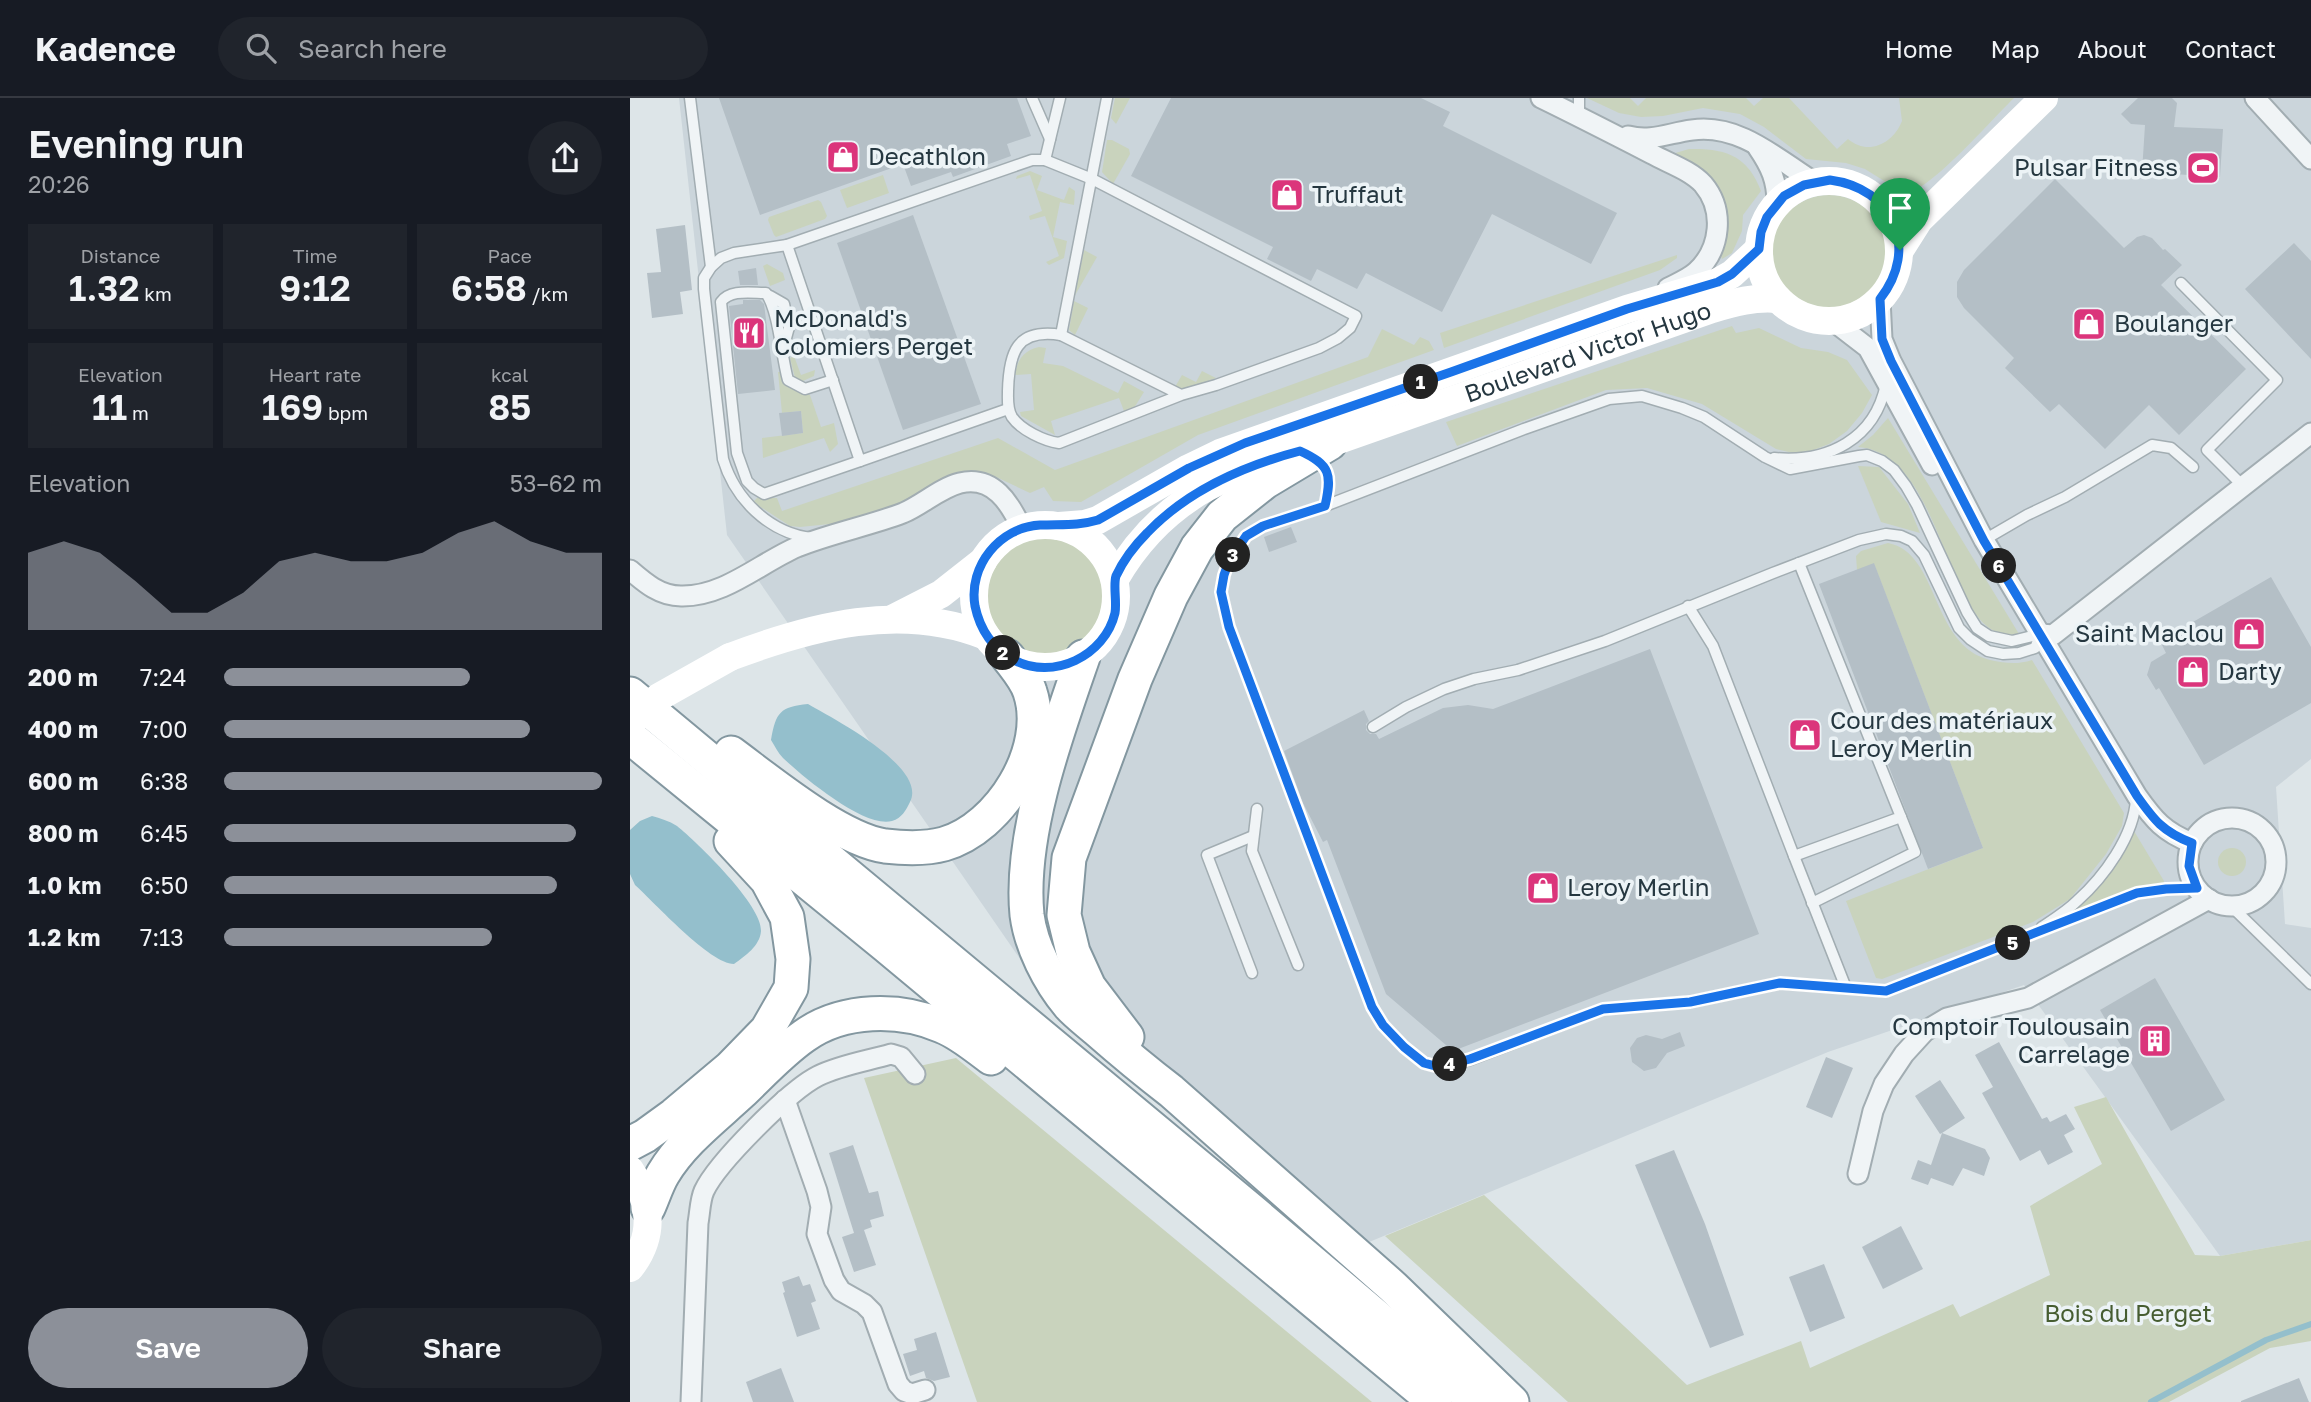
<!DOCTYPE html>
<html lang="en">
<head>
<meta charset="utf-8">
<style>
  body { margin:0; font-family:"Golos Text",sans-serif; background:#20242c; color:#f1f3f6; height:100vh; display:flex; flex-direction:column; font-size:26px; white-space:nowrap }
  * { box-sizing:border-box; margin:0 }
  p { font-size:23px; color:#9ea1a6 }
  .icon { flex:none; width:38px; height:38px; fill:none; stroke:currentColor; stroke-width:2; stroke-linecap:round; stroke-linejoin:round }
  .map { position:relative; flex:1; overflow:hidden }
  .side { display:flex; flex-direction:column; background:#171b24; width:630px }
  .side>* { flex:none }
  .pin { position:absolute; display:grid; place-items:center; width:60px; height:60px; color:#fff; margin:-72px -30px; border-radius:50% 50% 50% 0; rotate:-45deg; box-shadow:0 0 7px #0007 }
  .pin .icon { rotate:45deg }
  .km { position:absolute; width:35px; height:35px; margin:-18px; border-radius:50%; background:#222; color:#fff; font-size:19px; line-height:35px; text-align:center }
  .round { display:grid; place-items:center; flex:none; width:74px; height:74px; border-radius:37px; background:#20242c }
  .overview { display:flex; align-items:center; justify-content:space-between; height:119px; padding:0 28px }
  h1 { font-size:38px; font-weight:600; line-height:52px }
  .stats { display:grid; grid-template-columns:repeat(3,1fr); gap:10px; height:119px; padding:7px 28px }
  .stats div { display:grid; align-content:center; border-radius:0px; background:#20242c; text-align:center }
  .stats b { font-size:35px; font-weight:600 }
  .stats small { font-size:19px; font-weight:400 }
  .stats p { font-size:19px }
  .chart { height:196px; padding:14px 28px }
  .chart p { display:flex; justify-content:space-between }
  .chart svg { width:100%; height:126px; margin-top:7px; fill:#8c9099; opacity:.7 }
  .cta { display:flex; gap:14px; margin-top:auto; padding:14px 28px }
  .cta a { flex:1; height:80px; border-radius:42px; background:#8c9099; color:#fff; font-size:28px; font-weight:600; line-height:80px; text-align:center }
  .cta a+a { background:#20242c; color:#f1f3f6 }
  ul { padding:0 28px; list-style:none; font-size:23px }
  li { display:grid; grid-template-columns:112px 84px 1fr; align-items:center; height:52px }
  li i { height:18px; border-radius:9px; background:#8c9099 }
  header { display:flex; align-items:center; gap:42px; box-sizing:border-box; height:98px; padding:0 35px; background:#171b24; border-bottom:2px solid #363941 }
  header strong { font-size:33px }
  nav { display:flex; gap:38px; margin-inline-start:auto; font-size:24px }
  .search { width:490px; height:63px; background:#20242c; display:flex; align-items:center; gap:18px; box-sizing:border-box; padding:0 24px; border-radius:38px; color:#9ea1a6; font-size:26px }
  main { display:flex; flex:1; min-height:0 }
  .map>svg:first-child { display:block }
  .built { fill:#cbd5db }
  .green { fill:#c9d3bd }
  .water { fill:#94bfcc }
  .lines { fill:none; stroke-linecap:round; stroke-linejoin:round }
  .stream { stroke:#94bfcc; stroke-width:6 }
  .building { fill:#b4bfc6 }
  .service-casing { stroke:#a2adb2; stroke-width:13 }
  .minor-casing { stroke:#a2adb2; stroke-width:23 }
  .trunk-casing { stroke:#8397a0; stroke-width:37 }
  .service { stroke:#f0f4f6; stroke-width:10 }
  .minor { stroke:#f0f4f6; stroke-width:19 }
  .secondary { stroke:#fff; stroke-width:28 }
  .trunk { stroke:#fff; stroke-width:33 }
  .secondary-bridge { stroke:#fff; stroke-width:28 }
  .route-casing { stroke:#fff; stroke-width:14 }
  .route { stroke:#1a73e8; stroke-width:9 }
  .labels { text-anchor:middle; stroke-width:7; stroke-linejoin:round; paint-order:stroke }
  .poi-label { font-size:24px; fill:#253740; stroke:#ecf3f6; text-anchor:start }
  .street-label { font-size:24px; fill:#253740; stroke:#ecf3f6 }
  .park-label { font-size:24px; fill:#465d31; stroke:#ecf3f6 }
</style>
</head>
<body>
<header>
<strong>Kadence</strong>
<div class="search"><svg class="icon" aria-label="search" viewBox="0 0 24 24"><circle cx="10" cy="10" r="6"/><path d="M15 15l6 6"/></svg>Search here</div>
<nav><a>Home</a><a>Map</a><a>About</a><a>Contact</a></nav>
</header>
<main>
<section class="side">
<div class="overview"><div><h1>Evening run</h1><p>20:26</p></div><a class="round"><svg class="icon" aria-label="share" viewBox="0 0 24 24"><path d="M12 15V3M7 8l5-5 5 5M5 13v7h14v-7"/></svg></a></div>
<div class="stats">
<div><p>Distance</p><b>1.32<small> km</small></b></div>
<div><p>Time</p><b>9:12</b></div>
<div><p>Pace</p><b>6:58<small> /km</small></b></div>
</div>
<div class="stats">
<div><p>Elevation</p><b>11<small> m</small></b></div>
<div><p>Heart rate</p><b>169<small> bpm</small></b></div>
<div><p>kcal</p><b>85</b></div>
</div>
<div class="chart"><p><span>Elevation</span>53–62 m</p>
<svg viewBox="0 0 160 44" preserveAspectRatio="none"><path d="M0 44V17L10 13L20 17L30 27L40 38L50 38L60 31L70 20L80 17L90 20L100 20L110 17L120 10L130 6L140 13L150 17L160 17V44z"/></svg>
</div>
<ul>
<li><b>200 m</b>7:24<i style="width:65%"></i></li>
<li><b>400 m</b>7:00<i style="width:81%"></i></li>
<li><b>600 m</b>6:38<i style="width:100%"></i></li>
<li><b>800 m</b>6:45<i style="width:93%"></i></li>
<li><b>1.0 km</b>6:50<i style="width:88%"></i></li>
<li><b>1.2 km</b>7:13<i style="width:71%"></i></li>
</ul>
<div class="cta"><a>Save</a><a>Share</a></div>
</section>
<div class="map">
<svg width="1681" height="1304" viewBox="0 0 1681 1304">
  <rect width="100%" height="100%" fill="#dde5e8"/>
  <polygon class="built" points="49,0 1681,0 1681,661 1646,689 1655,826 1681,830 1681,1142 1590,1158 1394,887 1198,954 715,1154 406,884 97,437"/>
  <g class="green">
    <polygon points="485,0 500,0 486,26 481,20"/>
    <path d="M957 0H1000L1008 8 1016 0H1116L1124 8 1133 0H1159L1207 51 1218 41C1238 58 1263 46 1272 23L1269 0H1384C1362 21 1301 92 1275 96L1235 71 1216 65 1176 61 1134 29 1110 16 1073 10 1033 18 1011 19 989 15Z"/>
    <polygon points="477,42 482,42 499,51 500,56 483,86 472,74"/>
    <path d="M1059 51C1096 50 1118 58 1131 93L1113 117 1112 133 1102 155 1092 161 1089 152 1097 126 1092 98 1077 78 1042 56Z"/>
    <polygon points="400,73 412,78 407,92 434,102 439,89 445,93 444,107 430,104 423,139 437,143 434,160 419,167 416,164 429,158 415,118 400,122 399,118 412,113 400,77 386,81 387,78"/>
    <polygon points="253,77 259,95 217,110 210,92"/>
    <circle cx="1199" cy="155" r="58"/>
    <polygon points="188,102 191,104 197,118 195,121 146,139 144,137 138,122 139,119"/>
    <polygon points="454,152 467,159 444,199"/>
    <polygon points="1047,157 1047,160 1030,172 814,250 810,235"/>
    <polygon points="137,166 153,175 155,182 140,188 133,168"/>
    <polygon points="444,203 458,210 445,237 439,232"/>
    <polygon points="1102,228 1106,235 1129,230 1171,250 1198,254 1217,262 1242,297 1232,315 1217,333 1199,346 1181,353 1163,355 1146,351 1072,306 1017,290 976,292 827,348 816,324"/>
    <polygon points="752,231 784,247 790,239 799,243 804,252 568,337 451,404 423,403 414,389 400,395 364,378 339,375 272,406 210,425 170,429 160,428 123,404 128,399 147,400 152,413 368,340 425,372 738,259"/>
    <path d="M409 249 416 250 413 265 433 268 488 295 494 283 514 294 504 310 494 313 489 300 421 323 425 337 391 318 390 314 404 312 401 276 385 277C387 262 394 252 409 249Z"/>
    <polygon points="164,258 171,277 185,272 184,278 173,283 165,280 160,260"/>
    <polygon points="572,273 586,280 553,293 545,289 552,277 566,284"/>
    <polygon points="148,274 151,274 160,290 180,297 191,329 204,325 208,346 200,354 194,340 133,360 132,340 173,335 171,313 152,315"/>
    <path d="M1258 320 1389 536C1314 553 1319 356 1228 349L1243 337Z"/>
    <polygon points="1228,368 1249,369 1278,406 1290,435 1251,424"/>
    <circle cx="415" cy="498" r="58"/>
    <path d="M1258 445C1310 455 1300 547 1360 562 1375 565 1387 567 1402 562L1494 715 1492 728 1476 756 1440 801 1403 824 1252 881 1246 880 1216 803 1353 750 1244 466 1227 472 1226 458 1231 453Z"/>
    <polygon points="1504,733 1534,783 1533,788 1495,794 1434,822 1478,777"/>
    <circle cx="1602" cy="764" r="14"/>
    <polygon points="326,960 742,1304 347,1304 234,980"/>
    <polygon points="1476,999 1565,1157 1590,1158 1681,1142 1681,1243 1640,1250 1539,1304 938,1304 755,1138 854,1097 1057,1287 1171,1243 1180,1270 1323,1206 1330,1219 1420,1177 1400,1108 1472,1066 1444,1009"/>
  </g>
  <g class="water">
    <path d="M178 606C202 620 298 669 280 704 276 712 272 720 262 723 235 731 172 678 153 660 148 655 145 648 141 642 146 614 150 609 178 606Z"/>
    <path d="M22 718C30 720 39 723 47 728 67 744 133 808 131 833 130 848 115 858 104 866 80 866 25 805 5 787L0 776V732L10 723Z"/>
  </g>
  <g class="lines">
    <polyline class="stream" points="1521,1304 1636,1242 1681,1226"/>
  </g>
  <g class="building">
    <polygon points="89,0 387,0 401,38 377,46 381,58 323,79 321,74 281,88 273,66 130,117"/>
    <polygon points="541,0 791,0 820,14 813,28 987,115 961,166 862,116 812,214 736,175 727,191 687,171 681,183 637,161 643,149 501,78"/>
    <polygon points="1508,0 1542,0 1547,5 1544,29 1593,31 1590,79 1512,74 1515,27 1501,26 1491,16"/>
    <polygon points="1425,81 1494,150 1507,139 1514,137 1522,140 1533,152 1535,151 1552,167 1531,187 1616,271 1549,337 1519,307 1475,351 1429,306 1420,314 1375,270 1384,260 1334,210 1327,199 1327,184 1334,172"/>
    <polygon points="283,117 351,306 273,332 207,145"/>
    <polygon points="55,127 62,192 50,194 53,216 22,220 17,175 31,174 26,131"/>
    <polygon points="1664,145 1681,163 1681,261 1615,191"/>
    <polygon points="126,170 128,187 110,187 108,173"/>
    <polygon points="113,202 130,202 134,206 145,292 108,296 99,208 113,206"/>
    <polygon points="171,313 173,335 152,338 149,315"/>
    <polygon points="661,429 667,444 639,454 634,439"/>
    <polygon points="1244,465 1353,750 1298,771 1189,486"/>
    <polygon points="1641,479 1681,549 1681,605 1574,667 1529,590 1526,592 1517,577 1521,564 1536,555 1530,543"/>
    <polygon points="1020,551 1129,836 823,953 756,896 697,742 693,744 673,705 654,653 734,612 739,623 736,626 736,632 740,636 746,636 749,641 813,610 838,607 863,611"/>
    <polygon points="1525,880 1595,1002 1541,1033 1470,912"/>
    <polygon points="1050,934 1055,948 1037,955 1026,970 1014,973 1002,964 1000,950 1007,940 1016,937 1032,941"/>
    <polygon points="1369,944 1412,1021 1417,1019 1420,1024 1436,1016 1445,1031 1434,1037 1443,1054 1418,1067 1410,1052 1390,1063 1352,995 1363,989 1345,957"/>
    <polygon points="1196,959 1223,970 1202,1020 1176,1009"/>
    <polygon points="1310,982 1335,1020 1312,1035 1355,1051 1360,1060 1354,1078 1333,1070 1323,1088 1301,1080 1298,1087 1281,1081 1288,1062 1301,1067 1312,1035 1310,1036 1285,998"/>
    <polygon points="223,1047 239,1095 248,1093 254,1118 240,1122 242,1129 234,1132 246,1167 224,1174 212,1139 224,1135 199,1055"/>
    <polygon points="1044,1052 1075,1126 1114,1237 1080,1250 1005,1067"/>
    <polygon points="1271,1128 1293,1171 1253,1191 1232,1149"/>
    <polygon points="1194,1166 1215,1220 1180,1234 1159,1179"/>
    <polygon points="169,1178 173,1188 180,1186 186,1203 181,1205 190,1231 167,1239 153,1195 155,1194 152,1184"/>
    <polygon points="306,1234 320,1279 304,1283 296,1280 294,1273 280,1278 273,1256 287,1252 284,1241"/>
    <polygon points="151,1270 164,1304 123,1304 116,1284"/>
    <polygon points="1669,1280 1679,1304 1611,1304 1611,1303"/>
  </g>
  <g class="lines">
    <defs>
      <g id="service">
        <polyline points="60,0 81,169"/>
        <polyline points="402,0 420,41"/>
        <polyline points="949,18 949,0"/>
        <polyline points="415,62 430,0"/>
        <polyline points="157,147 230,363 378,311"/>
        <polyline points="1551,185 1647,282 1577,352 1613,388"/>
        <polyline points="140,198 154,206 159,229 152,255"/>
        <polyline points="431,237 477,0"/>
        <path d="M203 282 175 291 158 282C151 257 149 214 136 195 121 195 100 191 91 204L107 355 117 383 124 390 134 396 230 363"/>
        <path d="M1144 360C1198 365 1245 341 1256 286"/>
        <path d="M686 362C704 375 699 388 695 408"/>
        <path d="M182 440C139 435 105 401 93 361L74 191V180L81 169 91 160 104 155 157 147 402 62H415L462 81 726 218 720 230 708 240 689 250 586 287 551 297 429 345C414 343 391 332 382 319 377 311 378 302 378 293 379 255 386 230 431 237L551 297"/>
        <polyline points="1354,442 1397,417 1435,399 1522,347 1541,350 1563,369"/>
        <polyline points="1058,508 1083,548 1164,758 1271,719 1169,465"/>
        <polyline points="743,629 776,609 814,591 844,581 888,572 975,543 1143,475 1229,442 1256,436 1271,438 1282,443 1294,457 1329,530 1340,541 1358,553 1373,556 1389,555 1405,550 1411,536 1382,543 1359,538 1347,530 1337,514 1287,407 1276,388 1264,372 1252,363 1237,357 1229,358 1160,371 1135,359 1074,319 1052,310 1012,298 979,301 894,331 695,408 633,428 616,438 599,463 594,477 591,494 599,529 742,909 753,927 774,949 794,965 809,969 840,962 973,911 1060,904 1150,885 1256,893 1507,795 1536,791 1567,790"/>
        <polyline points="627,711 622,753 668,867"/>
        <polyline points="1164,758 1216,890"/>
        <polyline points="1182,805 1285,754 1271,719"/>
        <polyline points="1601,808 1681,886"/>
        <path d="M1412 829C1424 821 1437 813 1447 803 1474 779 1504 738 1506 701"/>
        <polyline points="622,875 577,757 623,738"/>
      </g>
      <g id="minor">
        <path d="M911 0C948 18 985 37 1022 56 1038 65 1060 72 1073 86 1095 112 1091 151 1066 174 1058 181 1048 185 1038 190"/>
        <polyline points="1625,0 1681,61"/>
        <path d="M998 38C1021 44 1039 35 1062 32 1109 25 1147 61 1184 84"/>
        <path d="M1128 50C1141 69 1147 83 1147 105"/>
        <path d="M1250 201 1252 241 1261 263 1354 442 1507 698C1524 722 1534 734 1562 745"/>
        <polyline points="1203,223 1238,250 1302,367"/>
        <path d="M0 472C15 485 30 498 51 498 94 499 130 465 167 449 202 435 239 428 273 415 292 407 310 390 330 385 363 377 380 405 392 431"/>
        <polyline points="1411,536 1423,537 1681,335"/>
        <circle cx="1602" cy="764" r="44"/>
        <polyline points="155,1002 187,1093 191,1109 187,1136 204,1182 211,1193 234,1206 242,1214 268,1286 274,1293 282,1296 295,1292"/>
        <polyline points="1228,1076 1243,1013 1254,986 1274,956 1295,933 1317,920 1398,900 1579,801"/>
        <path d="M61 1304 68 1125C70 1114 70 1102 74 1093 87 1065 160 992 188 978 210 967 237 963 261 956L271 959 285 976"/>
      </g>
      <g id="trunk">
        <path d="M453 559C427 634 389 737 397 817 401 848 419 883 439 907 447 916 458 924 467 932 491 953 515 973 541 993L763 1189 882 1304"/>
        <polyline points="0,596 622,1113 847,1304"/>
        <polyline points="0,639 255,847 805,1304"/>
        <path d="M101 655C139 683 209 741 255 748 273 750 296 751 314 746 370 730 419 651 400 594 396 581 385 569 377 558"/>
        <polyline points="497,939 459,889 443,854 434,817 439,760 505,581 541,498 567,450 592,418 635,384 700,345"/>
        <polyline points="0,1046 15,1038 44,1017 100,970 137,932 161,890 163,861 157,819 137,782 101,743"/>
        <path d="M18 1110C23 1099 27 1086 33 1076 52 1044 84 1020 111 995 131 976 151 954 174 938 213 910 270 910 312 928 330 935 346 949 361 960"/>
      </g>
    </defs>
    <use href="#service" class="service-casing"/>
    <use href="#minor" class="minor-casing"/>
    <use href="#trunk" class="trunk-casing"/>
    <use href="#service" class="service"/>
    <use href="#minor" class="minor"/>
    <g class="secondary">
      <circle cx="1199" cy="153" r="70"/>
      <polyline points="1270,152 1289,122 1414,0"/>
      <circle cx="415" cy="498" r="71"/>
      <polyline points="429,428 455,426 468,422 559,370 590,355 997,211 1088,184 1102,176 1129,151"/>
      <path id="s1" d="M485 481C535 394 608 369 700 345L1082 211C1105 204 1124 199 1148 201"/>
      <polyline points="264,520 311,496 353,463"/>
      <path d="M100 559C182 528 271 504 356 538"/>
      <path d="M0 1072C22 1105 25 1138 0 1170"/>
    </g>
    <use href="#trunk" class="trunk"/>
    <polyline class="secondary-bridge" points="0,625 29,599 100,559"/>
  </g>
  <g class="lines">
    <defs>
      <path id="route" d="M1200 82C1263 90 1290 150 1250 201L1252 241 1261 263 1354 443 1507 698C1524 722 1533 734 1562 745L1559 768 1567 790 1536 791 1507 795 1256 893 1150 885 1060 904 973 911 840 961 809 969 794 965 774 949 753 927 742 909 599 529 591 494 594 477 599 463 616 438 633 428 695 408C702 377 701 367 670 353 613 368 558 392 517 435 505 447 493 463 486 478 483 487 487 504 485 515 475 558 423 583 384 562 362 550 350 532 345 508 338 468 370 429 410 427 431 426 448 428 468 422L559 370 615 345 821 274 997 211 1088 184 1102 176 1129 151 1131 134 1137 119 1154 98 1174 87Z"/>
    </defs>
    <use href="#route" class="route-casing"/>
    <use href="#route" class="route"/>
  </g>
  <defs>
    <symbol id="shop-square" viewBox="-11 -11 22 22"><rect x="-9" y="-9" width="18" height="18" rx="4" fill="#db357b" stroke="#ecf3f6"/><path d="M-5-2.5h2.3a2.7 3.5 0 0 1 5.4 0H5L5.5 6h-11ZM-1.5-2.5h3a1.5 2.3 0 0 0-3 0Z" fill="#fff"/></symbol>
    <symbol id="stadium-square" viewBox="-11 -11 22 22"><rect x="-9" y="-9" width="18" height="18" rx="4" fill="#db357b" stroke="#ecf3f6"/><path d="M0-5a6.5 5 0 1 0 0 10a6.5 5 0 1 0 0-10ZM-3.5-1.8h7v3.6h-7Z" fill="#fff"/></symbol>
    <symbol id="restaurant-square" viewBox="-11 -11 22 22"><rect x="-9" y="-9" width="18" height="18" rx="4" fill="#db357b" stroke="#ecf3f6"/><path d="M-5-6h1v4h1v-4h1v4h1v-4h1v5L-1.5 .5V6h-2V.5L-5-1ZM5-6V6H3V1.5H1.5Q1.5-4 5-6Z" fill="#fff"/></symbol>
    <symbol id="building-square" viewBox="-11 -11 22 22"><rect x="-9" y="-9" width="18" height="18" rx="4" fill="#db357b" stroke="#ecf3f6"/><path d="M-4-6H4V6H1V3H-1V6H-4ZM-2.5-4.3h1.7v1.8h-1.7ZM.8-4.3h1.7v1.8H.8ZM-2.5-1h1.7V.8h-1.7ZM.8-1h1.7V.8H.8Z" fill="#fff"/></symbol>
  </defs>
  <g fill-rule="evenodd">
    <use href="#shop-square" x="194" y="40" width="38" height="38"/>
    <use href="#stadium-square" x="1554" y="51" width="38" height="38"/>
    <use href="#shop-square" x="638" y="78" width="38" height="38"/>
    <use href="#shop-square" x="1440" y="207" width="38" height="38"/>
    <use href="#restaurant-square" x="100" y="216" width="38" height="38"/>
    <use href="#shop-square" x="1600" y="517" width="38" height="38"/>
    <use href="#shop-square" x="1544" y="555" width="38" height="38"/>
    <use href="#shop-square" x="1156" y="618" width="38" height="38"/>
    <use href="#shop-square" x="894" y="771" width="38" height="38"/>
    <use href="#building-square" x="1506" y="924" width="38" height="38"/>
  </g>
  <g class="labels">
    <g class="poi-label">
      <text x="238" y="67">Decathlon</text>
      <text x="1548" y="78" text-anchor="end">Pulsar Fitness</text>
      <text x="682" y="105">Truffaut</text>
      <text x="144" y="229">McDonald's<tspan x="144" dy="28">Colomiers Perget</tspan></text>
      <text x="1484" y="234">Boulanger</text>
      <text x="1594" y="544" text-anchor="end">Saint Maclou</text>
      <text x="1588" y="582">Darty</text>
      <text x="1200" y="631">Cour des matériaux<tspan x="1200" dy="28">Leroy Merlin</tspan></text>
      <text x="937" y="798">Leroy Merlin</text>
      <text x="1500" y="937" text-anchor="end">Comptoir Toulousain<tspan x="1500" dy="28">Carrelage</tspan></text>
    </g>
    <g class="street-label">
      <text dy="8" stroke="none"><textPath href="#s1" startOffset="536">Boulevard Victor Hugo</textPath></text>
    </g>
    <g class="park-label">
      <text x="1498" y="1224">Bois du Perget</text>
    </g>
  </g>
</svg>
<div class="pin" style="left:1270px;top:152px;background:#1e9e55"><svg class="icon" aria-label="arrive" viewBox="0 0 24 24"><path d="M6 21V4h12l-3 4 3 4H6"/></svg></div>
<b class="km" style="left:791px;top:284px">1</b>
<b class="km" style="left:373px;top:555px">2</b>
<b class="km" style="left:603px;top:457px">3</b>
<b class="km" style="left:820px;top:966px">4</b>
<b class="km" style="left:1383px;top:845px">5</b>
<b class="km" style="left:1369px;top:468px">6</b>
</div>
</main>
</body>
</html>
